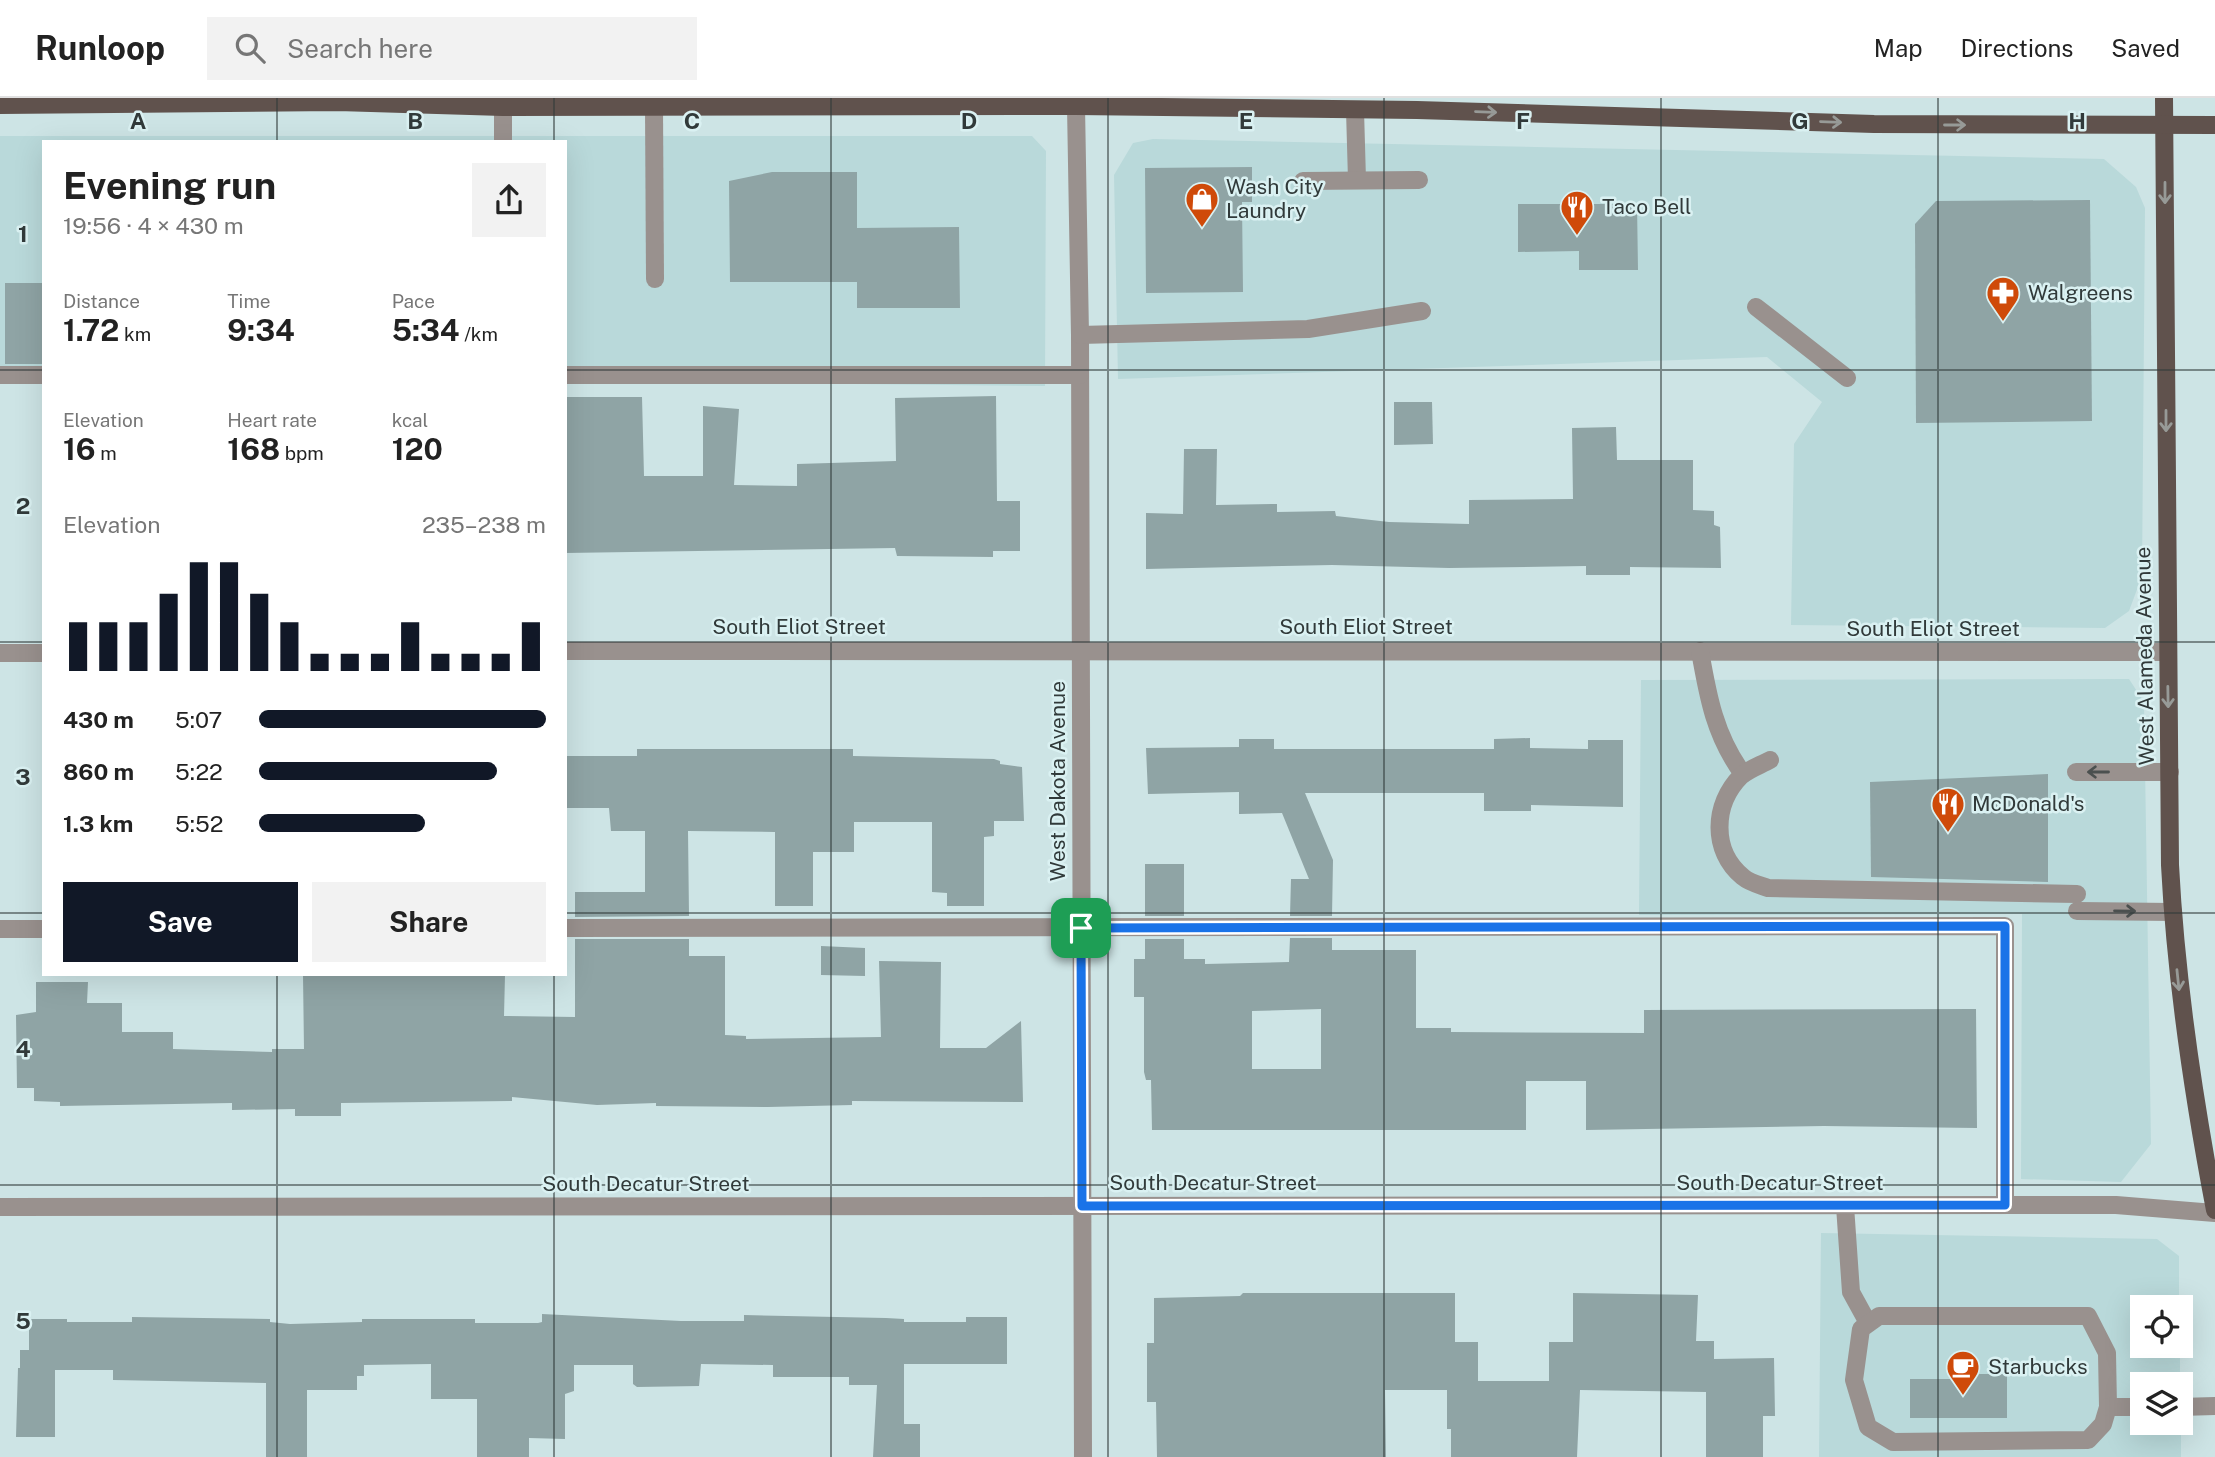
<!DOCTYPE html>
<html lang="en">
<head>
<meta charset="utf-8">
<style>
  body { margin:0; font-family:"Public Sans",sans-serif; background:#f2f2f2; color:#222; height:100vh; display:flex; flex-direction:column; font-size:26px; white-space:nowrap }
  * { box-sizing:border-box; margin:0 }
  p { font-size:23px; color:#767676 }
  .icon { flex:none; width:38px; height:38px; fill:none; stroke:currentColor; stroke-width:2; stroke-linecap:round; stroke-linejoin:round }
  .map { position:relative; flex:1; overflow:hidden }
  .side { position:absolute; left:42px; top:42px; width:525px; height:836px; display:flex; flex-direction:column; background:#fff; border-radius:0px; box-shadow:0 7px 28px #0002 }
  .side>* { flex:none }
  .tools { position:absolute; left:2130px; top:1197px; display:grid; gap:14px }
  .tools a { display:grid; place-items:center; width:63px; height:63px; border-radius:0px; background:#fff; box-shadow:0 7px 28px #0002; font-size:35px }
  .pin { position:absolute; display:grid; place-items:center; width:60px; height:60px; color:#fff; margin:-30px; border-radius:14px; box-shadow:0 4px 10px #0006 }
  .round { display:grid; place-items:center; flex:none; width:74px; height:74px; border-radius:0px; background:#f2f2f2 }
  .summary { display:flex; align-items:center; justify-content:space-between; height:119px; padding:0 21px }
  h1 { font-size:38px; font-weight:700; line-height:52px }
  .metrics { display:grid; grid-template-columns:repeat(3,1fr); gap:10px; height:119px; padding:7px 21px }
  .metrics div { display:grid; align-content:center }
  .metrics b { font-size:30px; font-weight:700 }
  .metrics small { font-size:19px; font-weight:400 }
  .metrics p { font-size:19px }
  .chart { height:196px; padding:14px 21px }
  .chart p { display:flex; justify-content:space-between }
  .chart svg { width:100%; height:126px; margin-top:7px; stroke:#111827; stroke-width:6 }
  .primary-button { display:flex; gap:14px; margin-top:auto; padding:14px 21px }
  .primary-button a { flex:1; height:80px; border-radius:0px; background:#111827; color:#fff; font-size:28px; font-weight:700; line-height:80px; text-align:center }
  .primary-button a+a { background:#f2f2f2; color:#222 }
  ul { padding:0 21px; list-style:none; font-size:23px }
  li { display:grid; grid-template-columns:112px 84px 1fr; align-items:center; height:52px }
  li i { height:18px; border-radius:9px; background:#111827 }
  header { display:flex; align-items:center; gap:42px; box-sizing:border-box; height:98px; padding:0 35px; background:#fff; border-bottom:2px solid #e0e0e0 }
  header strong { font-size:33px }
  nav { display:flex; gap:38px; margin-inline-start:auto; font-size:24px }
  .search { width:490px; height:63px; background:#f2f2f2; display:flex; align-items:center; gap:18px; box-sizing:border-box; padding:0 24px; border-radius:0px; color:#767676; font-size:26px }
  .map>svg:first-child { display:block }
  .built { fill:#b9d9da }
  .building { fill:#8fa4a5; fill-rule:evenodd }
  .lines { fill:none; stroke-linecap:round; stroke-linejoin:round }
  .minor { stroke:#99918e; stroke-width:18 }
  .major { stroke:#60524d; stroke-width:18 }
  .oneway { stroke:#979a97 }
  .oneway2 { stroke:#4b504f }
  .route-casing { stroke:#fff; stroke-width:14 }
  .route { stroke:#1a73e8; stroke-width:9 }
  .grid { fill:none; stroke:#313a3a; stroke-width:2; stroke-opacity:0.55 }
  .labels { text-anchor:middle; stroke-width:5; stroke-linejoin:round; paint-order:stroke }
  .poi-label { font-size:21px; fill:#313a3a; stroke:#daf1f2; text-anchor:start }
  .street-label { font-size:21px; fill:#313a3a; stroke:#daf1f2 }
  .grid-label { font-size:23px; text-anchor:middle; font-weight:bold; fill:#313a3a; stroke:#daf1f2; stroke-width:5; stroke-linejoin:round; paint-order:stroke }
</style>
</head>
<body>
<header>
<strong>Runloop</strong>
<div class="search"><svg class="icon" aria-label="search" viewBox="0 0 24 24"><circle cx="10" cy="10" r="6"/><path d="M15 15l6 6"/></svg>Search here</div>
<nav><a>Map</a><a>Directions</a><a>Saved</a></nav>
</header>
<div class="map">
<svg width="2215" height="1359" viewBox="0 0 2215 1359">
  <rect width="100%" height="100%" fill="#cde4e5"/>
  <g class="built">
    <polygon points="0,38 1032,38 1046,53 1045,288 565,283 565,44 44,44 44,278 0,277"/>
    <polygon points="1153,41 2104,61 2136,89 2145,110 2142,478 2129,513 2105,530 1791,527 1794,346 1822,304 1767,259 1118,281 1114,77 1133,45"/>
    <polygon points="2129,581 2144,604 2151,1046 2121,1084 2021,1081 2022,816 1639,817 1641,582"/>
    <polygon points="1821,1135 2157,1141 2179,1158 2179,1209 2142,1209 2142,1248 2180,1248 2180,1286 2142,1286 2142,1325 2181,1323 2181,1359 1819,1359"/>
  </g>
  <g class="building">
    <polygon points="1252,69 1252,104 1242,104 1243,194 1146,195 1145,70"/>
    <polygon points="772,74 857,74 857,130 959,129 960,210 857,210 857,184 730,184 729,83"/>
    <polygon points="2090,102 2092,323 1916,325 1915,126 1936,103"/>
    <polygon points="1518,106 1637,106 1638,172 1579,172 1579,153 1518,154"/>
    <rect x="5" y="185" width="39" height="81"/>
    <polygon points="996,298 997,403 1020,403 1020,453 993,453 993,459 897,458 895,450 565,455 565,299 642,299 644,378 703,378 703,308 739,311 734,387 797,388 797,366 896,363 895,300"/>
    <polygon points="1394,304 1432,304 1433,346 1394,347"/>
    <polygon points="1616,329 1617,362 1693,362 1693,412 1714,413 1714,427 1720,429 1721,470 1630,469 1630,477 1586,477 1586,468 1449,470 1332,467 1146,471 1146,415 1183,416 1184,351 1217,351 1216,407 1277,406 1277,414 1335,413 1336,418 1389,424 1469,426 1469,402 1573,401 1572,330"/>
    <polygon points="1530,640 1530,650 1588,651 1588,642 1623,642 1623,709 1531,707 1531,713 1484,713 1484,695 1305,695 1333,762 1332,818 1290,818 1291,781 1309,781 1282,715 1239,716 1239,694 1148,696 1146,650 1239,649 1239,641 1274,641 1274,651 1494,651 1494,641"/>
    <polygon points="637,651 853,651 853,658 994,661 1000,663 1000,666 1022,669 1024,723 994,723 994,738 984,739 984,808 947,808 947,795 932,794 932,724 854,724 854,754 813,754 813,808 775,808 775,734 688,733 689,818 575,819 575,794 645,794 645,733 611,733 609,710 565,710 565,658 637,658"/>
    <polygon points="2048,676 2048,784 1871,779 1870,684"/>
    <rect x="1145" y="766" width="39" height="52"/>
    <path d="M1290 840H1332V852H1416V930H1451V934L1644 935V912L1976 911 1977 1030 1824 1028 1586 1032V983H1526V1032H1152L1151 982H1146L1144 974V899H1134V861H1145V841H1184V861H1205V866L1289 864ZM1321 911V971H1252V913Z"/>
    <polygon points="575,841 689,841 689,858 725,858 725,937 746,938 746,941 881,939 879,863 941,864 940,950 986,950 1021,923 1023,1004 852,1003 852,1007 768,1009 656,1008 656,1005 597,1007 512,999 512,1003 341,1005 341,1018 295,1018 295,1011 232,1012 232,1005 60,1008 60,1004 34,1003 34,990 17,990 16,917 36,914 36,884 88,884 87,905 122,905 122,934 173,934 173,951 272,954 272,951 304,951 303,877 505,877 504,918 575,919"/>
    <polygon points="821,848 865,850 865,878 821,877"/>
    <polygon points="1243,1195 1455,1195 1455,1244 1478,1244 1478,1283 1549,1283 1549,1244 1573,1244 1573,1195 1698,1197 1696,1243 1714,1243 1714,1261 1774,1260 1775,1318 1763,1318 1763,1359 1706,1359 1706,1294 1580,1292 1577,1359 1451,1359 1451,1331 1447,1331 1447,1292 1385,1292 1386,1359 1157,1359 1156,1304 1147,1304 1147,1245 1154,1245 1154,1200 1240,1198"/>
    <polygon points="542,1216 681,1223 744,1223 744,1217 886,1220 904,1221 904,1224 966,1224 966,1219 1007,1219 1007,1266 904,1266 904,1326 920,1326 920,1359 873,1359 877,1287 849,1287 849,1279 773,1279 773,1267 701,1266 699,1288 637,1289 633,1286 633,1267 574,1267 574,1293 565,1296 565,1341 529,1340 529,1359 477,1359 477,1301 431,1301 431,1266 364,1267 364,1278 357,1278 357,1292 307,1292 307,1359 266,1359 266,1285 113,1282 113,1272 55,1272 55,1339 16,1339 18,1270 20,1270 20,1252 29,1252 29,1221 67,1221 67,1224 132,1224 132,1219 270,1221 270,1224 290,1226 362,1224 362,1221 475,1221 475,1225 538,1225 542,1224"/>
    <polygon points="1966,1276 2007,1276 2007,1320 1910,1320 1910,1281 1966,1281"/>
  </g>
  <g class="lines">
    <g class="minor">
      <polyline points="1076,8 1080,237 1083,1359"/>
      <polyline points="503,9 503,44"/>
      <polyline points="654,9 655,181"/>
      <polyline points="1355,12 1357,82"/>
      <polyline points="1303,83 1419,82"/>
      <polyline points="1756,209 1847,280"/>
      <polyline points="1080,237 1308,231 1422,213"/>
      <polyline points="0,277 44,277"/>
      <polyline points="565,277 1080,277"/>
      <polyline points="565,553 2167,554"/>
      <path d="M1700 553C1708 599 1715 638 1743 676"/>
      <polyline points="0,555 44,555"/>
      <path d="M1770 662C1761 667 1749 671 1741 678 1713 706 1711 753 1743 779 1750 785 1760 787 1768 790L2077 796"/>
      <polyline points="2076,674 2170,674"/>
      <polyline points="2077,813 2173,814"/>
      <polyline points="565,830 2005,828 2005,1107"/>
      <polyline points="0,831 44,831"/>
      <polyline points="1845,1108 1851,1194 1868,1225"/>
      <polyline points="0,1109 2116,1107 2215,1115"/>
      <polygon points="1879,1218 2088,1218 2107,1255 2108,1309 2103,1326 2088,1342 1893,1344 1868,1329 1854,1282 1861,1231"/>
      <polyline points="2108,1309 2142,1309"/>
      <polyline points="2180,1309 2215,1308"/>
    </g>
    <g class="major">
      <path d="M2164 0 2170 767C2176 884 2193 997 2215 1112"/>
      <polyline points="0,7 338,4 503,9 1076,8 1417,12 1874,26 2215,27"/>
    </g>
  </g>
  <defs><path id="oneway-shaft" d="M-6 0H5M1.5-3L5.5 0L1.5 3" fill="none" stroke-width="1.6" stroke-linecap="round" stroke-linejoin="round" transform="scale(1.75)"/></defs>
  <g class="oneway">
    <use href="#oneway-shaft" transform="translate(1486 14) rotate(2)"/>
    <use href="#oneway-shaft" transform="translate(1831 24) rotate(2)"/>
    <use href="#oneway-shaft" transform="translate(1955 27)"/>
    <use href="#oneway-shaft" transform="translate(2165 95) rotate(90)"/>
    <use href="#oneway-shaft" transform="translate(2166 323) rotate(90)"/>
    <use href="#oneway-shaft" transform="translate(2168 599) rotate(89)"/>
    <use href="#oneway-shaft" transform="translate(2178 882) rotate(84)"/>
  </g>
  <g class="oneway2">
    <use href="#oneway-shaft" transform="translate(2098 674) rotate(-180)"/>
    <use href="#oneway-shaft" transform="translate(2125 813) rotate(1)"/>
  </g>
  <g class="lines">
    <defs>
      <polygon id="route" points="2005,828 2005,1107 1082,1108 1081,830"/>
    </defs>
    <use href="#route" class="route-casing"/>
    <use href="#route" class="route"/>
  </g>
  <path class="grid" d="M277 0V44M554 0V44M831 0V1359M1108 0V1359M1384 0V1359M1661 0V1359M1938 0V1359M0 272H44M565 272H2215M0 544H44M565 544H2215M0 815H44M565 815H2215M277 877V1359M554 877V1359M0 1087H2215"/>
  <defs>
    <symbol id="shop-pin" viewBox="-11 -11 22 30"><path d="M0 17L-7.5 6A9.5 9.5 0 1 1 7.5 6Z" fill="#cf4a09" stroke="#daf1f2"/><path d="M-5-2.5h2.3a2.7 3.5 0 0 1 5.4 0H5L5.5 6h-11ZM-1.5-2.5h3a1.5 2.3 0 0 0-3 0Z" fill="#fff"/></symbol>
    <symbol id="restaurant-pin" viewBox="-11 -11 22 30"><path d="M0 17L-7.5 6A9.5 9.5 0 1 1 7.5 6Z" fill="#cf4a09" stroke="#daf1f2"/><path d="M-5-6h1v4h1v-4h1v4h1v-4h1v5L-1.5 .5V6h-2V.5L-5-1ZM5-6V6H3V1.5H1.5Q1.5-4 5-6Z" fill="#fff"/></symbol>
    <symbol id="pharmacy-pin" viewBox="-11 -11 22 30"><path d="M0 17L-7.5 6A9.5 9.5 0 1 1 7.5 6Z" fill="#cf4a09" stroke="#daf1f2"/><path d="M-2-6h4v4h4v4h-4v4h-4v-4h-4v-4h4Z" fill="#fff"/></symbol>
    <symbol id="cafe-pin" viewBox="-11 -11 22 30"><path d="M0 17L-7.5 6A9.5 9.5 0 1 1 7.5 6Z" fill="#cf4a09" stroke="#daf1f2"/><path d="M-5.5-4.5H6V0H3Q3 3.5 0 3.5H-2.5Q-5.5 3.5-5.5 0ZM3-3.2v2h1.7v-2ZM-6 4.5H4V6H-6Z" fill="#fff"/></symbol>
  </defs>
  <g fill-rule="evenodd">
    <use href="#shop-pin" x="1183" y="82" width="38" height="52"/>
    <use href="#restaurant-pin" x="1558" y="90" width="38" height="52"/>
    <use href="#pharmacy-pin" x="1984" y="176" width="38" height="52"/>
    <use href="#restaurant-pin" x="1929" y="687" width="38" height="52"/>
    <use href="#cafe-pin" x="1944" y="1250" width="38" height="52"/>
  </g>
  <g class="labels">
    <g class="poi-label">
      <text x="1226" y="96">Wash City<tspan x="1226" dy="24">Laundry</tspan></text>
      <text x="1602" y="116">Taco Bell</text>
      <text x="2028" y="202">Walgreens</text>
      <text x="1972" y="713">McDonald's</text>
      <text x="1988" y="1276">Starbucks</text>
    </g>
    <g class="street-label">
      <text x="799" y="536">South Eliot Street</text>
      <text x="1366" y="536">South Eliot Street</text>
      <text x="1933" y="538">South Eliot Street</text>
      <text transform="translate(2145 558) rotate(-91)" y="7">West Alameda Avenue</text>
      <text transform="translate(1058 683) rotate(-90)" y="7">West Dakota Avenue</text>
      <text x="1213" y="1092">South Decatur Street</text>
      <text x="1780" y="1092">South Decatur Street</text>
      <text x="646" y="1093">South Decatur Street</text>
    </g>
  </g>
  <g class="grid-label">
    <text x="138" y="31">A</text>
    <text x="415" y="31">B</text>
    <text x="692" y="31">C</text>
    <text x="969" y="31">D</text>
    <text x="1246" y="31">E</text>
    <text x="1523" y="31">F</text>
    <text x="1800" y="31">G</text>
    <text x="2077" y="31">H</text>
    <text x="23" y="144">1</text>
    <text x="23" y="416">2</text>
    <text x="23" y="687">3</text>
    <text x="23" y="959">4</text>
    <text x="23" y="1231">5</text>
  </g>
</svg>
<div class="tools">
<a><svg class="icon" aria-label="locate" viewBox="0 0 24 24"><circle cx="12" cy="12" r="6"/><path d="M12 2v4M12 18v4M2 12h4M18 12h4"/></svg></a>
<a><svg class="icon" aria-label="layers" viewBox="0 0 24 24"><path d="M12 4l9 5-9 5-9-5zM3 14l9 5 9-5"/></svg></a>
</div>
<div class="pin" style="left:1081px;top:830px;background:#1e9e55"><svg class="icon" aria-label="arrive" viewBox="0 0 24 24"><path d="M6 21V4h12l-3 4 3 4H6"/></svg></div>
<section class="side">
<div class="summary"><div><h1>Evening run</h1><p>19:56 · 4 × 430 m</p></div><a class="round"><svg class="icon" aria-label="share" viewBox="0 0 24 24"><path d="M12 15V3M7 8l5-5 5 5M5 13v7h14v-7"/></svg></a></div>
<div class="metrics">
<div><p>Distance</p><b>1.72<small> km</small></b></div>
<div><p>Time</p><b>9:34</b></div>
<div><p>Pace</p><b>5:34<small> /km</small></b></div>
</div>
<div class="metrics">
<div><p>Elevation</p><b>16<small> m</small></b></div>
<div><p>Heart rate</p><b>168<small> bpm</small></b></div>
<div><p>kcal</p><b>120</b></div>
</div>
<div class="chart"><p><span>Elevation</span>235–238 m</p>
<svg viewBox="0 0 160 44" preserveAspectRatio="none"><path d="M5 44V27M15 44V27M25 44V27M35 44V17M45 44V6M55 44V6M65 44V17M75 44V27M85 44V38M95 44V38M105 44V38M115 44V27M125 44V38M135 44V38M145 44V38M155 44V27"/></svg>
</div>
<ul>
<li><b>430 m</b>5:07<i style="width:100%"></i></li>
<li><b>860 m</b>5:22<i style="width:83%"></i></li>
<li><b>1.3 km</b>5:52<i style="width:58%"></i></li>
</ul>
<div class="primary-button"><a>Save</a><a>Share</a></div>
</section>
</div>
</body>
</html>
